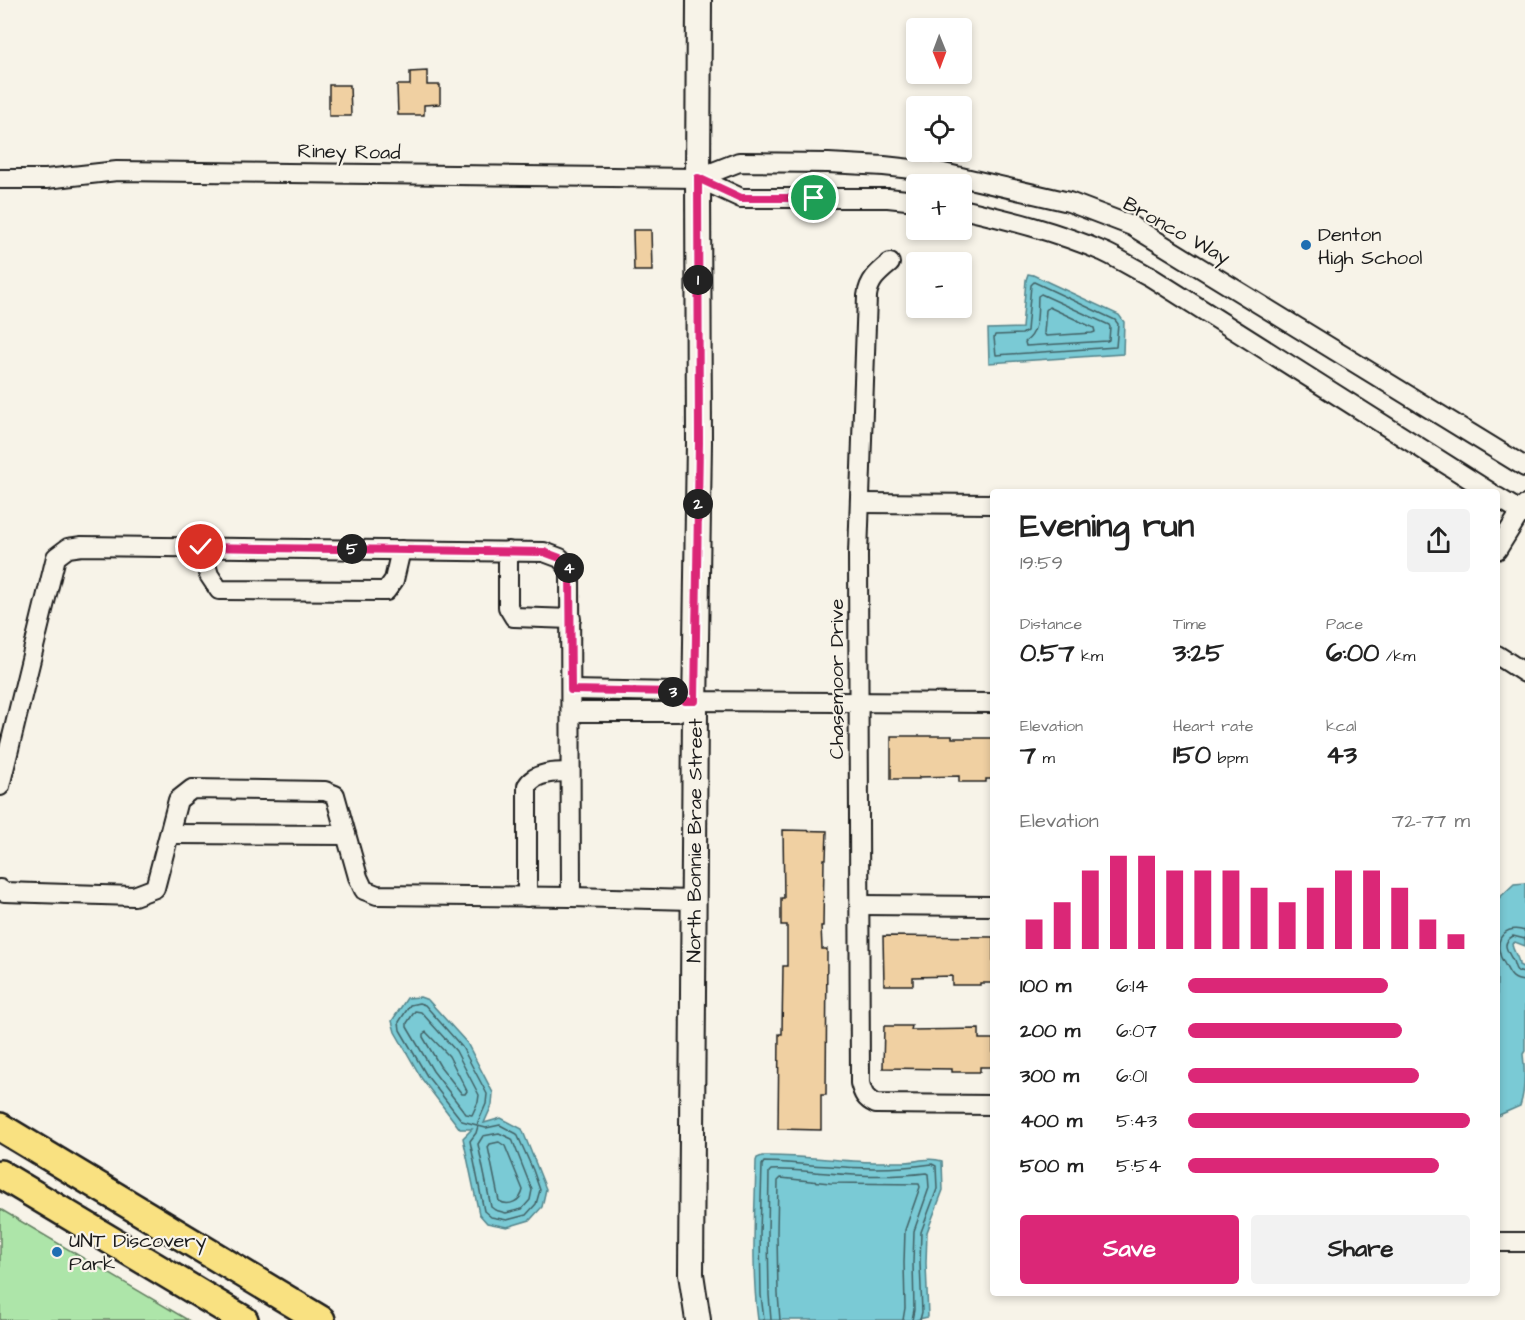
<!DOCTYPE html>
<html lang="en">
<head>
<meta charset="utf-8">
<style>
  body { margin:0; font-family:"Architects Daughter",sans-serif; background:#f2f2f2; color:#222; height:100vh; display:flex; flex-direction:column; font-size:22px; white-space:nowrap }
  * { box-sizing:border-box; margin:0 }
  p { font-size:20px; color:#767676 }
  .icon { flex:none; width:33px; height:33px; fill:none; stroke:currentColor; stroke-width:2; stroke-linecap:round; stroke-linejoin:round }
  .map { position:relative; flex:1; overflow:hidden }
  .drawer { position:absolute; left:990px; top:489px; width:510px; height:807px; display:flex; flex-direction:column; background:#fff; border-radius:6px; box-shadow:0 3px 9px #0003 }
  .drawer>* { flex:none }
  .needle { width:39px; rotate:179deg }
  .tools { position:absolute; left:906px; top:18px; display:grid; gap:12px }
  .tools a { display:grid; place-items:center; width:66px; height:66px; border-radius:6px; background:#fff; box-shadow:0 3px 9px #0003; font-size:30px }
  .pin { position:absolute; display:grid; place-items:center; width:51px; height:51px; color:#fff; margin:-26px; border:3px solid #fff; border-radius:50%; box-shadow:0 2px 6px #0007 }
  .km { position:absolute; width:30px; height:30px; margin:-15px; border-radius:50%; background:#222; color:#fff; font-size:16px; line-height:30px; text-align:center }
  .round { display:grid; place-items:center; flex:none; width:63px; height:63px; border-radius:6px; background:#f2f2f2 }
  .summary { display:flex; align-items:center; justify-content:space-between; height:102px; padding:0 30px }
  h1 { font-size:33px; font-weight:800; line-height:45px }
  .stats { display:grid; grid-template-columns:repeat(3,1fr); gap:9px; height:102px; padding:6px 30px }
  .stats div { display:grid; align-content:center }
  .stats b { font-size:26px; font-weight:800 }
  .stats small { font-size:16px; font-weight:400 }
  .stats p { font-size:16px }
  .chart { height:168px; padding:12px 30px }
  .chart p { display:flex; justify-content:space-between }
  .chart svg { width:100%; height:108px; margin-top:6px; stroke:#db2777; stroke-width:6 }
  .primary-button { display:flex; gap:12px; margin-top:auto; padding:12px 30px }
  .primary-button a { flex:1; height:69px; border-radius:6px; background:#db2777; color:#fff; font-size:24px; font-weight:800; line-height:69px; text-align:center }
  .primary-button a+a { background:#f2f2f2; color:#222 }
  ul { padding:0 30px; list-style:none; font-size:20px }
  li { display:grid; grid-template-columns:96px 72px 1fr; align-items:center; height:45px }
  li i { height:15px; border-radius:8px; background:#db2777 }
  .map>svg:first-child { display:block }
  .green { fill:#ade5a9; stroke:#648062; stroke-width:1.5 }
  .water { fill:#7acad5; stroke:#54848b; stroke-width:1.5 }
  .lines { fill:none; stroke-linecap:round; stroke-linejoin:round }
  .shore { stroke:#426266; stroke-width:1.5 }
  .building { fill:#f0d0a2; stroke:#1c1c1c; stroke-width:1.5 }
  .minor-casing { stroke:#1c1c1c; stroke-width:22 }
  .secondary-casing { stroke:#1c1c1c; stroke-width:28 }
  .primary-casing { stroke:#1c1c1c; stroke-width:32 }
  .minor { stroke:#f7f3e8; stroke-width:18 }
  .secondary { stroke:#f7f3e8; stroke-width:24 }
  .primary { stroke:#f9e181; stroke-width:27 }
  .route-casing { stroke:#fff; stroke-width:12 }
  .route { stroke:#db2777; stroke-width:8 }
  .poi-dot { fill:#1f6fb2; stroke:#f7f3e8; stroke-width:2 }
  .labels { text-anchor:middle; stroke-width:4.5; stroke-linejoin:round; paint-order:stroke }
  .street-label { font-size:20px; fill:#1c1c1c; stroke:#f7f3e8 }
  .poi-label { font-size:20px; fill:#1c1c1c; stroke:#f7f3e8; text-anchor:start }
</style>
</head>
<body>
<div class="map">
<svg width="1525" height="1320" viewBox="0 0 1525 1320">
  <rect width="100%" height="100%" fill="#f7f3e8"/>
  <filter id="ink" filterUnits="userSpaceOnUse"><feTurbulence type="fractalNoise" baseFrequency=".0167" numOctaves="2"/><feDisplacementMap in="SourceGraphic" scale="12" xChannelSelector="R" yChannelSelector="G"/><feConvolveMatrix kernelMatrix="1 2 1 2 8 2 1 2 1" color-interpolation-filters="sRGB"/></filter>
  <g filter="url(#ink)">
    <polygon class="green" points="0,1209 188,1320 0,1320"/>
    <g class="water">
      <polygon points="1028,274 1033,275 1119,315 1124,322 1123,354 989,363 988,329 1022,328 1026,280"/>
      <path d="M1525 883V946L1515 942 1512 944C1513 953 1519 956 1519 965L1525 968V1051L1523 1054C1525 1070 1525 1091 1520 1106L1497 1116V900L1514 884Z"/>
      <polygon points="420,997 428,1000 467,1043 493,1093 492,1105 484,1123 501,1118 522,1129 546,1189 542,1207 530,1220 507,1227 487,1223 479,1214 463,1138 472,1129 460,1129 422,1079 395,1032 392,1021 407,998"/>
      <path d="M762 1156C799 1155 836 1161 873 1162 884 1162 895 1162 906 1162 919 1161 929 1157 942 1161L943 1190 927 1232 926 1263 928 1317 915 1320H758C751 1268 755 1214 756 1161L757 1158Z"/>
    </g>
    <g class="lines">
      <g class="shore">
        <polygon points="1034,282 1115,320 1118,324 1116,347 996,355 994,338 995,335 1022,334 1027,331 1031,285"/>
        <path d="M1041 294 1109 325 1110 327 1109 340 1107 341 1026 346 1025 342C1040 332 1037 312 1038 296Z"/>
        <polygon points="1049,307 1094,328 1095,332 1092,333 1046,336 1044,333 1046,310"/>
        <path d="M1525 931C1507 925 1495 936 1500 954 1501 960 1502 958 1504 963 1510 974 1511 980 1525 981"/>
        <path d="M1525 939 1513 936C1500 944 1508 951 1513 961 1516 969 1514 972 1525 973"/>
        <polygon points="419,1003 425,1005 462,1047 487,1094 486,1104 477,1125 462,1121 427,1076 400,1030 399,1022 410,1005"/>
        <polygon points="415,1011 421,1012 456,1051 479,1095 478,1102 472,1115 466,1114 433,1071 407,1027 407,1023"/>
        <polygon points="426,1032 449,1056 467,1091 465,1094 462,1094 440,1066 423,1037 423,1034"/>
        <polygon points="500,1125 517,1134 533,1170 540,1190 536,1204 526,1215 507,1220 491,1217 484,1211 470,1141 476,1133 478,1126 486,1128"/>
        <polygon points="499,1133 512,1139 532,1190 530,1200 522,1209 506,1213 495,1210 491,1207 478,1144 483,1136"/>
        <path d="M499 1142 505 1146 523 1190C521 1201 509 1207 499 1201L488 1147 490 1144Z"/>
        <path d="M764 1320 761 1295 760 1233 762 1165 764 1162C786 1162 807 1165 829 1166 864 1169 898 1169 932 1164L936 1166 937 1189 921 1232 920 1263 922 1312 920 1320"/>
        <path d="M771 1320 769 1295 768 1233 769 1172 771 1170C790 1169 809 1172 827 1173 860 1176 893 1177 926 1173L928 1174 929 1188 914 1231 913 1263 914 1310 912 1320"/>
        <polyline points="780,1320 778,1294 777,1233 778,1181 781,1178 830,1183 919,1184 920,1187 905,1230 904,1263 905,1308 903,1320"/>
      </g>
    </g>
    <g class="building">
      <polygon points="427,71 427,85 440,85 440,104 424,105 424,115 398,115 397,85 410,85 410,72"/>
      <polygon points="329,85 350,85 351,116 329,116"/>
      <polygon points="633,230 651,230 652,271 634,271"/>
      <polygon points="891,736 952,736 952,738 993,738 993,779 986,779 986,782 959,782 959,776 919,777 919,779 891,779"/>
      <polygon points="783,830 827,831 826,859 824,859 823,926 821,926 822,949 827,949 826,1095 821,1095 821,1130 778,1129 779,1034 782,1034 783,966 787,966 787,925 781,925 781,898 784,898"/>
      <polygon points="883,936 993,937 993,983 980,983 980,985 952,985 952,976 913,977 913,985 884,985"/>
      <polygon points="884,1026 912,1026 911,1030 979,1029 979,1039 993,1039 993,1067 980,1067 980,1072 952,1072 952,1069 883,1068"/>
    </g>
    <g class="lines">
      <defs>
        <g id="minor">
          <polyline points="698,178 741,198 888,198 916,201"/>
          <polyline points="0,179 46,179 117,171 698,178 739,162 828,163 884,166 939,172 1069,202 1132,226 1525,467"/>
          <path d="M962 209C1010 220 1058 232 1104 252 1119 259 1134 268 1149 276L1490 492"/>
          <path d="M890 263C878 273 869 280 867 296L858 554 860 1083C863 1094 865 1099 876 1104L993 1105"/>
          <polyline points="1497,497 1525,514"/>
          <polyline points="860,503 993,504"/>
          <polyline points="201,547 209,575 219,590 386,591 394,580 401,550"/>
          <polyline points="1497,550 1525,505"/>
          <polyline points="508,551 508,607 514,617 571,619"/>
          <polyline points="1497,655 1525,673"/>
          <polyline points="571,690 676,692 685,701 993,703"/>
          <polyline points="571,712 677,712 685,701"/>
          <polyline points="0,786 56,557 68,548 82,546 544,552 560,558 570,569 571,897 377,895 364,890 358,877 335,795 325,791 192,789 178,800 155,888 134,896 4,892 0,889"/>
          <polyline points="170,834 346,835"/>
          <path d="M527 897V786C535 772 556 772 570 772"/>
          <polyline points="571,897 693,900"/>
          <polyline points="860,905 993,906"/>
          <polyline points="1497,1242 1525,1242"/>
        </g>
        <g id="secondary">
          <path id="s1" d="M698 1320 691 1274 695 711 699 442 698 178 699 0"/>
        </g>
        <g id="primary">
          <polyline points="0,1127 321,1320"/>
          <polyline points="0,1174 244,1320"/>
        </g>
      </defs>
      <use href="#minor" class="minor-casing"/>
      <use href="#secondary" class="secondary-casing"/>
      <use href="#primary" class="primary-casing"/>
      <use href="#minor" class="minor"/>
      <use href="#secondary" class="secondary"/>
      <use href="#primary" class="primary"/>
    </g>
  </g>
  <g class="lines" filter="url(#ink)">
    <defs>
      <polyline id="route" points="201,547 544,552 560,558 570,569 571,690 676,692 685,701 695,701 699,442 698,178 741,198 814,198"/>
    </defs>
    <use href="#route" class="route-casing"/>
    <use href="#route" class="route"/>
  </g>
  <g class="poi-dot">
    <circle cx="1306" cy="245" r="6"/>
    <circle cx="57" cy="1252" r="6"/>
  </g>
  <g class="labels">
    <g class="street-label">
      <text transform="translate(349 151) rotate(1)" y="7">Riney Road</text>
      <text transform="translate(1177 230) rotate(29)" y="7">Bronco Way</text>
      <text transform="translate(836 679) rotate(-90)" y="7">Chasemoor Drive</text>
      <text dy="7" stroke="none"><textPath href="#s1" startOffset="480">North Bonnie Brae Street</textPath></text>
    </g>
    <g class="poi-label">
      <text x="1318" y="241">Denton<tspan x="1318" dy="23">High School</tspan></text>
      <text x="69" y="1247">UNT Discovery<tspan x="69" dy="23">Park</tspan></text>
    </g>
  </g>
</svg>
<div class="tools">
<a><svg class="needle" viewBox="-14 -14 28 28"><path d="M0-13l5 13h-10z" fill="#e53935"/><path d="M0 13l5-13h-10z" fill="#767676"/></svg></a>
<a><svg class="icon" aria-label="locate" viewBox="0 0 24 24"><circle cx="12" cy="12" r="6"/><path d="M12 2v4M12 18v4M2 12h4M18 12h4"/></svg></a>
<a>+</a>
<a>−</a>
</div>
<div class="pin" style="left:814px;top:198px;background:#1e9e55"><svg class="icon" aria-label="arrive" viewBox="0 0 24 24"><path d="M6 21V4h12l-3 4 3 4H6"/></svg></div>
<div class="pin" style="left:201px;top:547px;background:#d93025"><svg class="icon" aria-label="check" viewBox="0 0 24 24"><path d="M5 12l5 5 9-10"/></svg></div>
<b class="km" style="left:698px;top:280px">1</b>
<b class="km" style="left:698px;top:504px">2</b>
<b class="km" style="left:673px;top:692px">3</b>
<b class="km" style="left:569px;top:568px">4</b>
<b class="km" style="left:352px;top:549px">5</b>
<section class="drawer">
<div class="summary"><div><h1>Evening run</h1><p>19:59</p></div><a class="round"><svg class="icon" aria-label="share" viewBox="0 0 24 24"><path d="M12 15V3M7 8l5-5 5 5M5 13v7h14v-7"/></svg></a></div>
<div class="stats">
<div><p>Distance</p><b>0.57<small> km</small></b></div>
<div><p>Time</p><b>3:25</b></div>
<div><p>Pace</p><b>6:00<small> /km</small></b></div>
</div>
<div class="stats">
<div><p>Elevation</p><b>7<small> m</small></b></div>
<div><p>Heart rate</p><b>150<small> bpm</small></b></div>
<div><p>kcal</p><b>43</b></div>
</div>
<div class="chart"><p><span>Elevation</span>72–77 m</p>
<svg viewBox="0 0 160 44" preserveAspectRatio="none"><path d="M5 44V32M15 44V25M25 44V12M35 44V6M45 44V6M55 44V12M65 44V12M75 44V12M85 44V19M95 44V25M105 44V19M115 44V12M125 44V12M135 44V19M145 44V32M155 44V38"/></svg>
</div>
<ul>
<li><b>100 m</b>6:14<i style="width:71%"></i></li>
<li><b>200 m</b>6:07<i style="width:76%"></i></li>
<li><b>300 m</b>6:01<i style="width:82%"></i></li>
<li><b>400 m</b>5:43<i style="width:100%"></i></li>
<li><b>500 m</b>5:54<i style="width:89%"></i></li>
</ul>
<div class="primary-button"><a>Save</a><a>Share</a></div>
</section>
</div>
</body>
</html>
